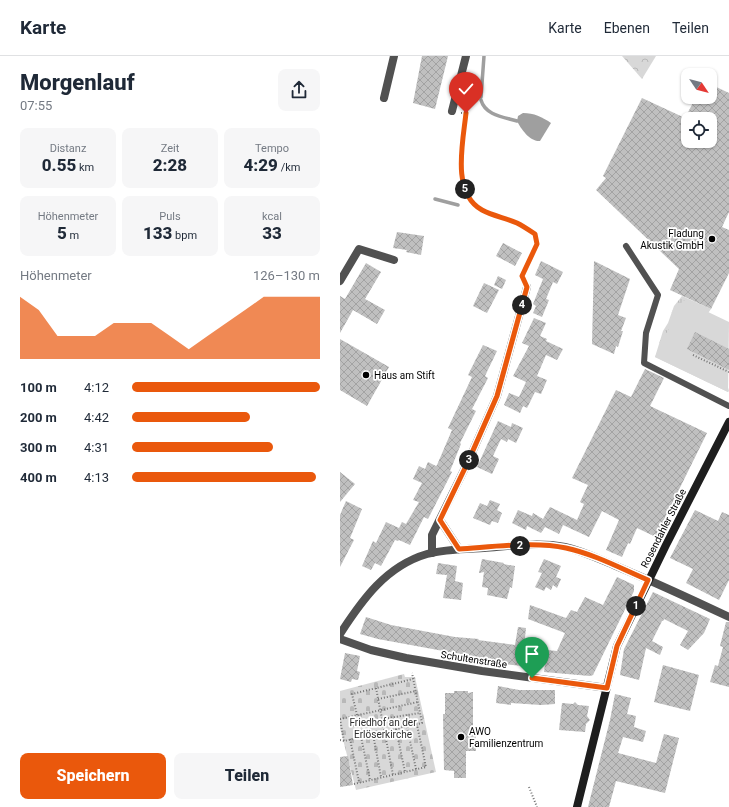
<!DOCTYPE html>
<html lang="de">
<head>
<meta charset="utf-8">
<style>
  body { margin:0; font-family:Roboto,sans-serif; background:#f6f6f7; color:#1f2937; height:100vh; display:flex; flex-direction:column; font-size:15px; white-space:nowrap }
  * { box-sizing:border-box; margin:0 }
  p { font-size:13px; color:#747a83 }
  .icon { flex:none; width:22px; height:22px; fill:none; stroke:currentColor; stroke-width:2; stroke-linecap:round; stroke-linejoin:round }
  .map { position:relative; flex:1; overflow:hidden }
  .drawer { display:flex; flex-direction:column; background:#fff; width:340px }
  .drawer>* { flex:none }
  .needle { width:26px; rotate:125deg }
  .buttons { position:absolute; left:341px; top:12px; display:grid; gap:8px }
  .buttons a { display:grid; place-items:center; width:36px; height:36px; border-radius:8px; background:#fff; box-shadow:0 1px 3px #0004; font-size:20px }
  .pin { position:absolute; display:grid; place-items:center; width:34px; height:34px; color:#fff; margin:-41px -17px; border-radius:50% 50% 50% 0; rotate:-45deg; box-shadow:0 0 4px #0007 }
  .pin .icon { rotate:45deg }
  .km { position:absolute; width:20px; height:20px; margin:-10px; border-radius:50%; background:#222; color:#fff; font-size:11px; line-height:20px; text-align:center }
  .round { display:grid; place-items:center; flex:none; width:42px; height:42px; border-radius:8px; background:#f6f6f7 }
  .head { display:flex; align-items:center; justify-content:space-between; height:68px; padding:0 20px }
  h1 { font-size:22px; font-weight:800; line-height:30px }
  .stats { display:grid; grid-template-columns:repeat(3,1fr); gap:6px; height:68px; padding:4px 20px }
  .stats div { display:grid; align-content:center; border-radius:8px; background:#f6f6f7; text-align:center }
  .stats b { font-size:17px; font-weight:800 }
  .stats small { font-size:11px; font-weight:400 }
  .stats p { font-size:11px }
  .chart { height:112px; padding:8px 20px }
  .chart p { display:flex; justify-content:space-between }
  .chart svg { width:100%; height:72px; margin-top:4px; fill:#ea580c; opacity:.7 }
  .action { display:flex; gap:8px; margin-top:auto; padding:8px 20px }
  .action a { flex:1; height:46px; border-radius:8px; background:#ea580c; color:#fff; font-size:16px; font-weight:800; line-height:46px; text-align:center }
  .action a+a { background:#f6f6f7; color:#1f2937 }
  ul { padding:0 20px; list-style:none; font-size:13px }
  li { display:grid; grid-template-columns:64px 48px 1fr; align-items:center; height:30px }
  li i { height:10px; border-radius:5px; background:#ea580c }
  header { display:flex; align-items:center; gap:24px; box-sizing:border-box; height:56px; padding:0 20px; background:#fff; border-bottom:1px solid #e0e1e3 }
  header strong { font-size:19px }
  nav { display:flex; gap:22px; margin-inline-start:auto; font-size:14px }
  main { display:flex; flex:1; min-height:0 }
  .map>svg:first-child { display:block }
  .grass { fill:url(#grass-tufts) }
  .forest { fill:url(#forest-crowns) }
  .cemetery { fill:url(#cemetery-stones) }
  .green { fill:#d8d8d8 }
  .water { fill:#9f9f9f }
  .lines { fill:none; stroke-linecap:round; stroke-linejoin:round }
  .stream { stroke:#9f9f9f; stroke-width:3.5 }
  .building { fill:url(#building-cross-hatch); fill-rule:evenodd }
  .path { stroke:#737373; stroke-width:2; stroke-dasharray:1 2; stroke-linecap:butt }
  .service { stroke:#515151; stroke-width:6 }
  .minor { stroke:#515151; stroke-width:8 }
  .secondary { stroke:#1e1e1e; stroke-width:8 }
  .route-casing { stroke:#fff; stroke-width:8 }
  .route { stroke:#ea580c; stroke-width:5 }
  .poi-dot { fill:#000; stroke:#fff; stroke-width:1.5 }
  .labels { text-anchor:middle; stroke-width:3.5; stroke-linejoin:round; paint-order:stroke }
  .poi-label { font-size:10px; fill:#000; stroke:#fff; text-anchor:start }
  .street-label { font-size:10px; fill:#000; stroke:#fff }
  .park-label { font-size:10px; fill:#2f2f2f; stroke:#fff }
</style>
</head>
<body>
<header>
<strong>Karte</strong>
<nav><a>Karte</a><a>Ebenen</a><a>Teilen</a></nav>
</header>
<main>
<section class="drawer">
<div class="head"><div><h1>Morgenlauf</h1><p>07:55</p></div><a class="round"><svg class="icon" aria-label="share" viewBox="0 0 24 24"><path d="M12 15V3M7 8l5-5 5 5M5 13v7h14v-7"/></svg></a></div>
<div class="stats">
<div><p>Distanz</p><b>0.55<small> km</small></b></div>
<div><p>Zeit</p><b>2:28</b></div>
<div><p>Tempo</p><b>4:29<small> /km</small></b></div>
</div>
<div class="stats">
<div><p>Höhenmeter</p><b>5<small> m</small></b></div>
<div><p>Puls</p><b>133<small> bpm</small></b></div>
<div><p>kcal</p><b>33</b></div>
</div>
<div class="chart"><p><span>Höhenmeter</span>126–130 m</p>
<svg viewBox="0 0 160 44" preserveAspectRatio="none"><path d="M0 44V6L10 14L20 30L30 30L40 30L50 22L60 22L70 22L80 30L90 38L100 30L110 22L120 14L130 6L140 6L150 6L160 6V44z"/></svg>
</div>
<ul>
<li><b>100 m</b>4:12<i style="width:100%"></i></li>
<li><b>200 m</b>4:42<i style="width:63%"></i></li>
<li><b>300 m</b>4:31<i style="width:75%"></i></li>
<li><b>400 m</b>4:13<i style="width:98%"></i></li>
</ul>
<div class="action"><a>Speichern</a><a>Teilen</a></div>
</section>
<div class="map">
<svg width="389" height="751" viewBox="0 0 389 751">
  <defs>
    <pattern id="grass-tufts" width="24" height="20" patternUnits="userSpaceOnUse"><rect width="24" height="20" fill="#d8d8d8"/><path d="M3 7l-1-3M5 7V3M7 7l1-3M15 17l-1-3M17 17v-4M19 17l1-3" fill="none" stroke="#b8b8b8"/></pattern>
    <pattern id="forest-crowns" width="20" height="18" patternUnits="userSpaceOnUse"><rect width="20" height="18" fill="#d8d8d8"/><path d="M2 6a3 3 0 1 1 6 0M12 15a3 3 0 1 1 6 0" fill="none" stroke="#b8b8b8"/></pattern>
    <pattern id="cemetery-stones" width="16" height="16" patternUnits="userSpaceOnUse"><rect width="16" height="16" fill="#d8d8d8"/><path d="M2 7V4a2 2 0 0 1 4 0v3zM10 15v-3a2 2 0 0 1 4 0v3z" fill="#b8b8b8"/></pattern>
    <pattern id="building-cross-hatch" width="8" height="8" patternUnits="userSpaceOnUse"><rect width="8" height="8" fill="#c0c0c0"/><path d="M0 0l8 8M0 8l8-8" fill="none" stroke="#a3a3a3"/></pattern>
  </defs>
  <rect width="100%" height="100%" fill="#fff"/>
  <polygon class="grass" points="342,240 371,253 366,260 389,335 388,336 315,301 323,275 328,267 334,250"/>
  <polygon class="forest" points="282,0 316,0 302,23"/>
  <polygon class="cemetery" points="64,618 65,621 75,621 96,716 16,734 0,672 0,635"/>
  <polygon class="green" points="343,244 389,266 388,336 315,301"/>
  <path class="water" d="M183 57C194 57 202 61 211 67L200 85C190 86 181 73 177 65L178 60Z"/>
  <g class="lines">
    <g class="stream">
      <polyline points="141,41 144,0"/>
      <path d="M141 44C145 59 163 61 177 65"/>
      <polyline points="95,143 118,149"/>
    </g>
  </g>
  <g class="building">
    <polygon points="82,0 108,0 95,53 73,47"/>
    <path d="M370 28 389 37V156L382 171 389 174V217L371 253 330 234 339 213 256 134 266 122 263 120 302 42 345 62 356 41H370ZM348 63H370V85H348Z"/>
    <polygon points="57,176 84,180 81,199 66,196 67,194 53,192"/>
    <polygon points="163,187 182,197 175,210 156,200"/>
    <polygon points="201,205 223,216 217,228 213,226 206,243 209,244 202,261 193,257 196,250 193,248 203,223 195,219"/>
    <polygon points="254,205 290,223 278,259 286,262 281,275 283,275 278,291 276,290 274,298 252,288"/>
    <polygon points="26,207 41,216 25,243 45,254 37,268 13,254 0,277 0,240 5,243"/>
    <polygon points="158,220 166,224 162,233 154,229"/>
    <polygon points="144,227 159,234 147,257 133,250"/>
    <polygon points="194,262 206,267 200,280 207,283 206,285 223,293 217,304 206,299 197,320 207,324 201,338 195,336 187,352 183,350 180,357 164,349 169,337 179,341 186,326 173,320 189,290 182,287"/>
    <polygon points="355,276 389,293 389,314 347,293"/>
    <polygon points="0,283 49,311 27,350 0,334"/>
    <polygon points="143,289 157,295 145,320 148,322 132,353 136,355 120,387 121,388 110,415 112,416 88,463 84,461 70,489 59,484 58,485 55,484 41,510 35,507 31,514 22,510 33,485 36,487 46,466 59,472 62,466 66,468 79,446 73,444 82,427 73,423 79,410 85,413 88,406 96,410 97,409 112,374 108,372 132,321 128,319"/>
    <polygon points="305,313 324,322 310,350 367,377 323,466 325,468 318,482 297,472 290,488 288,487 282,501 266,494 279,464 262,455 249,481 223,469 219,478 205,471 201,477 187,470 186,474 172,467 178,454 192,460 193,457 203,463 210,451 237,464 244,448 240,446 248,429 232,422 276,334 291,341"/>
    <polygon points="158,365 171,371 172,367 183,372 176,387 168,383 167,386 161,383 153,400 159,403 152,418 137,411"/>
    <polygon points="0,416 15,428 0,446"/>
    <polygon points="150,444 160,448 157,454 162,457 158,467 152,465 150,469 133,462 140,447 147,450"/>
    <polygon points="6,445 22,453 10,482 14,484 0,511 0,459"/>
    <polygon points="355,454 378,465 382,456 389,459 389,524 379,544 346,527 353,513 330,502"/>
    <polygon points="142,503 164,507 163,508 175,510 172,532 170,531 167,543 147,539 148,532 142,531 144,516 139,517"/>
    <polygon points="204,503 221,510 216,521 221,523 217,532 213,529 211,534 206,531 204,535 195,531 202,517 198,516"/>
    <polygon points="98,507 117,510 115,525 123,527 121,544 103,542 107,519 96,518"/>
    <polygon points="277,521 294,529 294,535 253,619 250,620 204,616 207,594 217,595 225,577 188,563 190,549 226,562 231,554 237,556 245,541 263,549"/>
    <polygon points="313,536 370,563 364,577 348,594 340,589 348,575 324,563 323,565 322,565 312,585 323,591 320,599 306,592 299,624 280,619 284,593"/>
    <polygon points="26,561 51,569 115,581 139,583 138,584 175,589 178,571 186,572 182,610 135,605 136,601 38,583 20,578"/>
    <polygon points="386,566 389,566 389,631 370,626 375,609 378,610 383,591 380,590"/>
    <polygon points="5,597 20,600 17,615 20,616 18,624 12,623 11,626 0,623"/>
    <polygon points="323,609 359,619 350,655 314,646"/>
    <polygon points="158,630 179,634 215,634 215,648 201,649 171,647 171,649 156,647"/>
    <polygon points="114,635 128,635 128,637 133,636 133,678 136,677 136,695 126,695 126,722 114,722 114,715 104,714 103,658 105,658 105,637 114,637"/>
    <polygon points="275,638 291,642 287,658 296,660 294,671 306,675 303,686 283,681 278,697 316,707 324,678 339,682 325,737 276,725 269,751 248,751 270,664"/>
    <polygon points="235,646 238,649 249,650 247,660 250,664 246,668 245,676 219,674 222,647 233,648"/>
    <polygon points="8,700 13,729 0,731 0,701"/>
  </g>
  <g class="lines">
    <g class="path">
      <path d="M121 57H126C123 86 111 137 142 154 153 160 166 162 177 167 184 169 189 174 195 178L197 188 182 220 183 224"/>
      <polyline points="353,299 389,316"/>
      <polyline points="36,632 53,719"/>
      <polyline points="38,643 76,635"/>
      <polyline points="17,659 12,638 73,623"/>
      <polyline points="0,663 78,646"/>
      <polyline points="0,663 4,685"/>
      <polyline points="42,663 80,657"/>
      <polyline points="67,671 76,713"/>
      <polyline points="56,673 65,716"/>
      <polyline points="33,678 41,721"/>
      <polyline points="21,681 30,724"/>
      <polyline points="10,683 19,726"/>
      <polyline points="0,684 4,685 82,667 72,617"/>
      <polyline points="14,728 86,711 77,669"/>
      <polyline points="189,731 197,751"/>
    </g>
    <polyline class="service" points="286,190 318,239 306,277 304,307 389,350"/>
    <g class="minor">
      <polyline points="44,42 54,0"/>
      <polyline points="112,55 126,0"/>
      <polyline points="0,225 19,193 54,204"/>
      <polyline points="100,464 119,493"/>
      <polyline points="92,497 92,479 127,408 157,340 187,231"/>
      <path d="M0 578C22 544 46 510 87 498 105 493 125 493 144 492 171 490 199 486 225 491 243 495 259 503 276 510 314 526 351 543 389 561"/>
      <polyline points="0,583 31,594 66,602 142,615 267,632"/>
    </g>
    <polyline class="secondary" points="237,751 277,590 326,489 389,366"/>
  </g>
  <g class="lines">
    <defs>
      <path id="route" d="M126 57C123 86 111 137 142 154 153 160 166 162 177 167 183 170 189 174 195 178L197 188 182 220 187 231 157 340 127 408 100 464 119 493C151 491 195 485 226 492 254 498 282 513 308 524L277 590 267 632 192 622"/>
    </defs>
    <use href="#route" class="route-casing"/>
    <use href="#route" class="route"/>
  </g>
  <g class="poi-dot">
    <circle cx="372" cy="183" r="4"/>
    <circle cx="26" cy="319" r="4"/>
    <circle cx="121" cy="681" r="4"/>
  </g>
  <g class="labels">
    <g class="poi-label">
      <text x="364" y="181" text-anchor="end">Fladung<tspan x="364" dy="12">Akustik GmbH</tspan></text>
      <text x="34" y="323">Haus am Stift</text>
      <text x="129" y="679">AWO<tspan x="129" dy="12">Familienzentrum</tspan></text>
    </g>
    <g class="street-label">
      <text transform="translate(323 472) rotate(-63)" y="4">Rosendahler Straße</text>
      <text transform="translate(134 603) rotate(9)" y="4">Schultenstraße</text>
    </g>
    <g class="park-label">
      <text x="43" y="670">Friedhof an der<tspan x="43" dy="12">Erlöserkirche</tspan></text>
    </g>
  </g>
</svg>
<div class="buttons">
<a><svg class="needle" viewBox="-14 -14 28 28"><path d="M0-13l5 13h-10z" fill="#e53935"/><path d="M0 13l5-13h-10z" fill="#747a83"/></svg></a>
<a><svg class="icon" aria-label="locate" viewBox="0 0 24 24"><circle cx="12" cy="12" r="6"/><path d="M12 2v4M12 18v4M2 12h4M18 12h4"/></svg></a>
</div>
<div class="pin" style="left:192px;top:622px;background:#1e9e55"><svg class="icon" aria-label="arrive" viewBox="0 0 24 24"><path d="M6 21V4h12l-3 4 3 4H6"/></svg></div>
<div class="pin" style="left:126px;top:57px;background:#d93025"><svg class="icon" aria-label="check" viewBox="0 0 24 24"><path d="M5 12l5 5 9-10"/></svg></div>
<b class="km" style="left:296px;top:550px">1</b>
<b class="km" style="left:180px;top:490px">2</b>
<b class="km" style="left:129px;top:404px">3</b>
<b class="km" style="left:182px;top:249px">4</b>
<b class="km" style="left:125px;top:133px">5</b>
</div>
</main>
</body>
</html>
